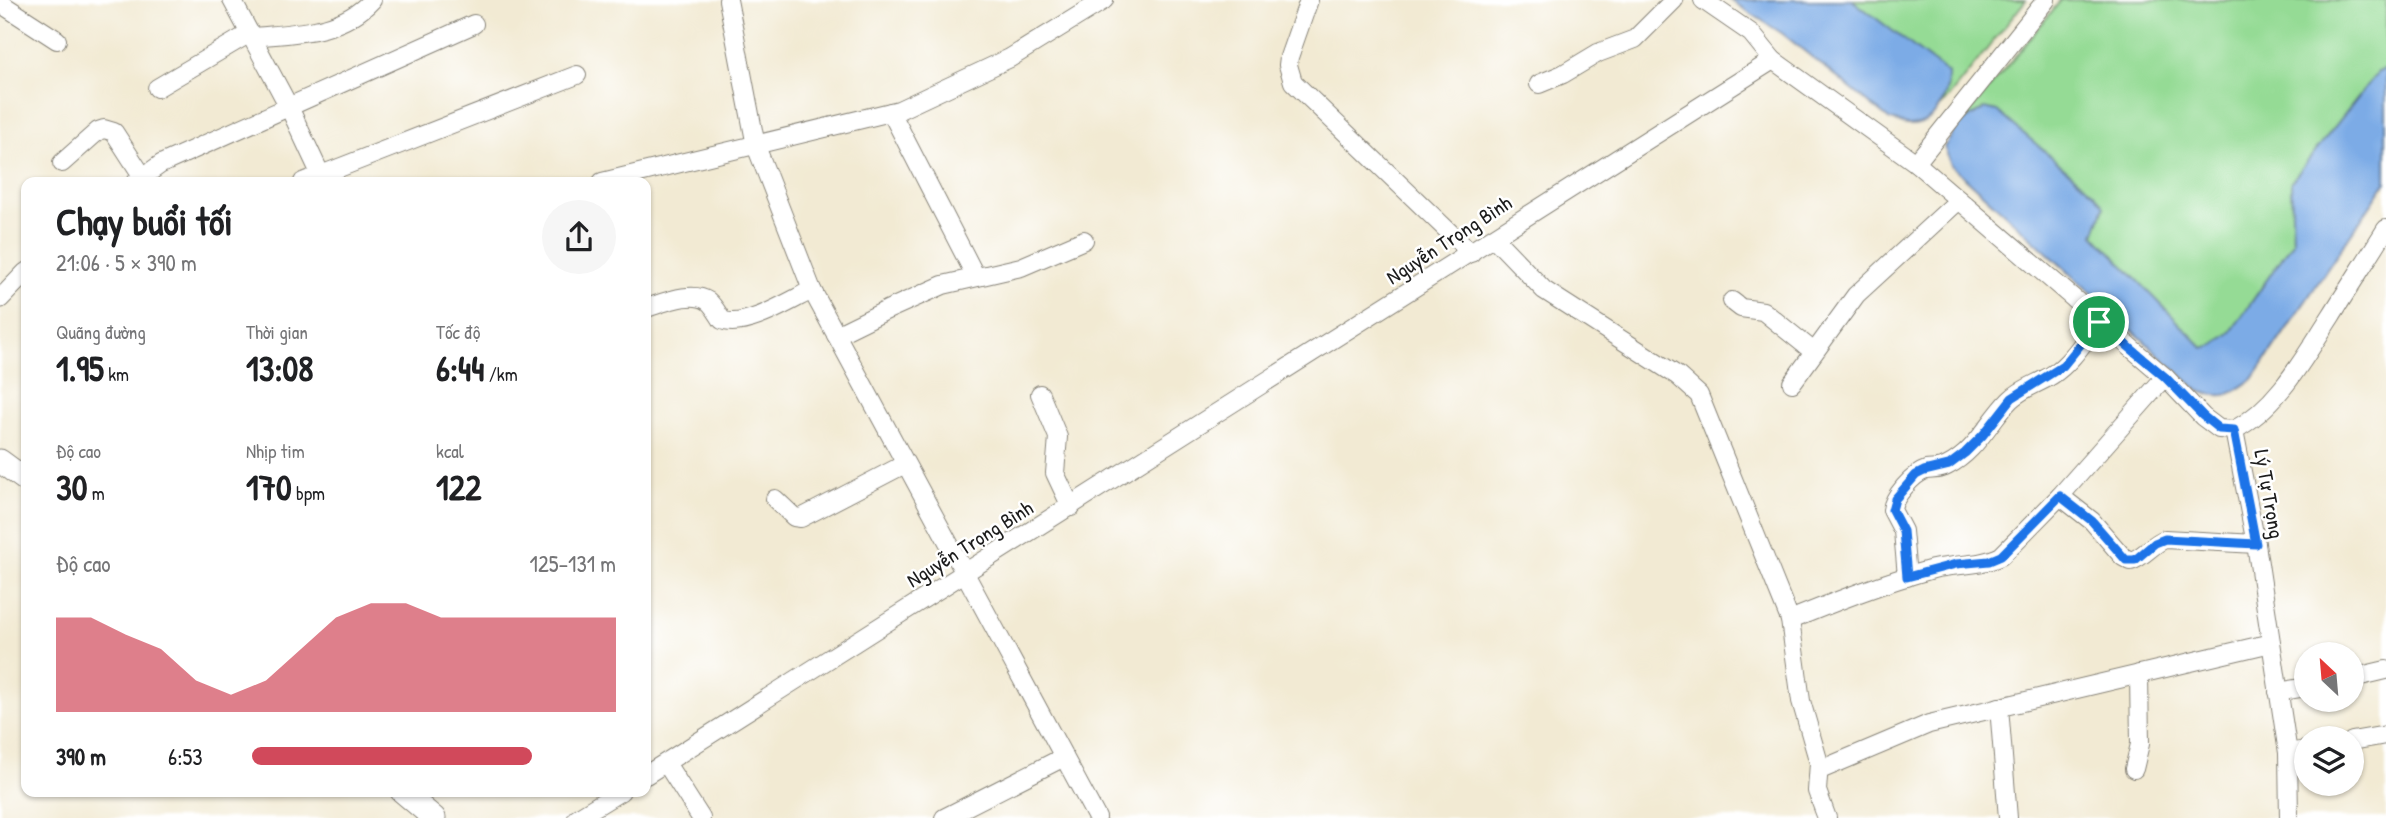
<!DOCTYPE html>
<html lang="vi">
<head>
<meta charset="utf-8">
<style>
  body { margin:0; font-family:"Patrick Hand",sans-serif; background:#f6f6f6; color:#202124; height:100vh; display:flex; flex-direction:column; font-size:26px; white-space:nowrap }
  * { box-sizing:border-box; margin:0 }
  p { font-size:23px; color:#757577 }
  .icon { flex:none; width:38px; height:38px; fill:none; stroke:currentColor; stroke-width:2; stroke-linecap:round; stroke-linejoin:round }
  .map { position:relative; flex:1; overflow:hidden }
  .drawer { position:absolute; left:21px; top:177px; width:630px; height:620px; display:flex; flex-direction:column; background:#fff; border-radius:14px; box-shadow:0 2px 5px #0004 }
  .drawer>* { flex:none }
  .needle { width:46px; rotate:334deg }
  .controls { position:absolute; left:2294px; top:642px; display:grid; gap:14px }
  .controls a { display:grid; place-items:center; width:70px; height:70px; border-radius:50%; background:#fff; box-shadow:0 2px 5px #0004; font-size:35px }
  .pin { position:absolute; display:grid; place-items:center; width:60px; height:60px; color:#fff; margin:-30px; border:4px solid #fff; border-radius:50%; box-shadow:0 2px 7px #0007 }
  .round { display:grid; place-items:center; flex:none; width:74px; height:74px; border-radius:37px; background:#f6f6f6 }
  .headline { display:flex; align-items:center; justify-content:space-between; height:119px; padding:0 35px }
  h1 { font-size:38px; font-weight:700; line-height:52px }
  .stats { display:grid; grid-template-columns:repeat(3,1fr); gap:10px; height:119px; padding:7px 35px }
  .stats div { display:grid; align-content:center }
  .stats b { font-size:35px; font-weight:700 }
  .stats small { font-size:19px; font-weight:400 }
  .stats p { font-size:19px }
  .chart { height:196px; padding:14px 35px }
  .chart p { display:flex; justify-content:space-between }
  .chart svg { width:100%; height:126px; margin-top:7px; fill:#d1495b; opacity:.7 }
  ul { padding:0 35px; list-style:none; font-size:23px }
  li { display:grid; grid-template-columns:112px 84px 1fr; align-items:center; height:52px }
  li i { height:18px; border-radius:9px; background:#d1495b }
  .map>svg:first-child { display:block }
  .green { fill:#95db95; stroke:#587c58; stroke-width:2 }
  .water { fill:#7babe6; stroke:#4c6481; stroke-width:2 }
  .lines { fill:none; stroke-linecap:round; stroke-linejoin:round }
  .minor-casing { stroke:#878378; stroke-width:20 }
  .major-casing { stroke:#878378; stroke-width:25 }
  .minor { stroke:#fff; stroke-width:18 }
  .major { stroke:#fff; stroke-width:23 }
  .route-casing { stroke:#fff; stroke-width:14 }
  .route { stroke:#1a73e8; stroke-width:9 }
  .labels { text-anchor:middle; stroke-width:5; stroke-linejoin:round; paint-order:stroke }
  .street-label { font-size:21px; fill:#1c1c1c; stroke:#fff }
</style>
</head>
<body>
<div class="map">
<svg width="2386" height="818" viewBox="0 0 2386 818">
  <rect width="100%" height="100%" fill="#fff"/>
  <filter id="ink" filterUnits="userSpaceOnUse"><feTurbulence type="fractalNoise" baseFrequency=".0143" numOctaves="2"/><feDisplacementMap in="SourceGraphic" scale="14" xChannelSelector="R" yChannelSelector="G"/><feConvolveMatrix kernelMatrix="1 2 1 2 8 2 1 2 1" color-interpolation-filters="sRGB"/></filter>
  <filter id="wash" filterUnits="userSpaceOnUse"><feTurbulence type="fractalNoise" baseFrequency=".00686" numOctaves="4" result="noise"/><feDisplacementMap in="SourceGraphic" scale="28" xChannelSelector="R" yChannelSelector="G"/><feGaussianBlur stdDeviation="1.57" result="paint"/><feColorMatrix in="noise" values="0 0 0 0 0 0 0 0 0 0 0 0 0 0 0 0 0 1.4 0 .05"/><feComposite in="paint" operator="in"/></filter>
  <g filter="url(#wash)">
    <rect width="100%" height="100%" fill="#f2ead3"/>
    <g class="green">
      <polygon points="1852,0 2026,0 1941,107 1948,86"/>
      <polygon points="2061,0 2386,0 2386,69 2378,72 2291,182 2293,242 2231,332 2214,345 2203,348 2094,235 2104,207 1984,108 1959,125"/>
    </g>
    <g class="water">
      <path d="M1730 0H1852L1948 73C1949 96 1935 127 1907 125 1902 124 1896 121 1890 120L1783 34Z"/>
      <path d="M2386 69V182L2253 379C2231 395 2226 400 2199 391L1951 165 1944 147 1959 125 1985 108 1997 111 2094 193 2104 206 2094 235 2203 348 2214 345 2231 332 2293 242 2291 182 2378 72Z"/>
    </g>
  </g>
  <g filter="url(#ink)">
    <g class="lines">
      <defs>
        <g id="minor">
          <polyline points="232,0 289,107 324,182"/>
          <polyline points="728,0 756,146 812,290 1097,818"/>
          <polyline points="1309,0 1289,57 1288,65 1293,82 1471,253"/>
          <polyline points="1703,0 1751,33 1773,60"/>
          <polyline points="0,3 57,40"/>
          <path d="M252 37C294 33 341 34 372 0"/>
          <polyline points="1539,84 1563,74 1598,53 1635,39 1674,0"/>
          <polyline points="157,88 250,33"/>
          <polyline points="891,112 976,277"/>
          <polyline points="62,163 98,131 104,129 114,132 143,177"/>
          <polyline points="1916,163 2046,0"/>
          <polyline points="136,182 161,164 474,24"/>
          <polyline points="303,182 577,75"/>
          <polyline points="602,182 899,110 1010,58 1104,0"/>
          <polyline points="1494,238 1544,290 1678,376 1699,395 1790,620 1801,701 1819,763 1817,791 1827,818"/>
          <polyline points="0,299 26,272"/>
          <polyline points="1732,301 1741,308 1763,311 1814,352"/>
          <path d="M646 308C663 303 692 290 708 301 714 306 718 314 722 320 744 330 791 300 812 290"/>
          <polyline points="836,335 887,310 943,285 1021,267 1084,240"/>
          <polyline points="1792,383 1856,295 1959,200"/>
          <polyline points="1040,394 1058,437 1055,473 1071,507"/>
          <polyline points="2234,430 2256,544 2288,753 2289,818"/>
          <path d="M2234 430C2278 407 2305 356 2331 316 2349 287 2368 258 2386 229"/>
          <path d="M2060 496 2092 521 2123 557 2131 561C2144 557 2152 544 2165 539L2256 544"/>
          <polyline points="775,499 794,517 801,518 905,464"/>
          <path d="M1907 577 1903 531 1892 510C1893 497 1913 474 1926 470 1933 469 1940 470 1947 466 1976 452 1989 421 2010 400 2022 388 2038 384 2052 375 2071 363 2085 340 2099 322"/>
          <path d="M1790 620C1837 601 1884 582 1933 569 1955 564 1981 566 2001 556L2060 496 2165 377"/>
          <polyline points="2352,678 2386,670"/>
          <polyline points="2278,692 2306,687"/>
          <polyline points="1999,707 2008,818"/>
          <polyline points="2352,741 2386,735"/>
          <polyline points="2288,753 2306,750"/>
          <polyline points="666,763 701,818"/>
          <polyline points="2134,769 2140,744 2139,674"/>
          <polyline points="1820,770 1929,724 2271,643"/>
          <polyline points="646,775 1773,60 1916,163 2165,377 2203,417 2219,429 2234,430"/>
          <polyline points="577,818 621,791"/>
          <polyline points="944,818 1064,757"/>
        </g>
        <g id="major">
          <polyline points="0,461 26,480"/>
          <polyline points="402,791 434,818"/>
        </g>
      </defs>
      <use href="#minor" class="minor-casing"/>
      <use href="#major" class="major-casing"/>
      <use href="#minor" class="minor"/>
      <use href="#major" class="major"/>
    </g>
  </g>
  <g class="lines" filter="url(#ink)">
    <defs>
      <polygon id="route" points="2099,322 2165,377 2203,416 2219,429 2234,430 2256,544 2165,539 2155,543 2135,560 2126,560 2092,521 2060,496 2001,556 1989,561 1956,564 1907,577 1903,531 1892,510 1895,499 1916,475 1924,471 1949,465 1965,453 1983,435 2012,398 2063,366"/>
    </defs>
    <use href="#route" class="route-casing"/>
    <use href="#route" class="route"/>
  </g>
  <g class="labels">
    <g class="street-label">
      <text transform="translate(1449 240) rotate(-33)" y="7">Nguyễn Trọng Bình</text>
      <text transform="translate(2269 494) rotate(80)" y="7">Lý Tự Trọng</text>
      <text transform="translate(970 544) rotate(-32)" y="7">Nguyễn Trọng Bình</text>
    </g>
  </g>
</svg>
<div class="controls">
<a><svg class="needle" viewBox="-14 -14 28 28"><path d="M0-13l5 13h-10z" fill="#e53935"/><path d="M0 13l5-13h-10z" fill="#757577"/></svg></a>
<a><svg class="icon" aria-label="layers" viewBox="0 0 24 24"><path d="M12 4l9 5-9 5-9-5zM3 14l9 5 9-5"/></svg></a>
</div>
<div class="pin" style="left:2099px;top:322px;background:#1e9e55"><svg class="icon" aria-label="arrive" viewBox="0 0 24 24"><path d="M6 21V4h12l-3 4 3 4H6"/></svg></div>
<section class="drawer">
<div class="headline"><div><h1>Chạy buổi tối</h1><p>21:06 · 5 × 390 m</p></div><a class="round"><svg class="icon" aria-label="share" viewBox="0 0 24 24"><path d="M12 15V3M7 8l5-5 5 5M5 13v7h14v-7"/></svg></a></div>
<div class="stats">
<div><p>Quãng đường</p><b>1.95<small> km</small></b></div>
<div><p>Thời gian</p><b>13:08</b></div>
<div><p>Tốc độ</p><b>6:44<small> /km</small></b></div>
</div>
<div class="stats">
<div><p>Độ cao</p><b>30<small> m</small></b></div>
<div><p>Nhịp tim</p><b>170<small> bpm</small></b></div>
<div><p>kcal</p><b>122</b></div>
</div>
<div class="chart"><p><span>Độ cao</span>125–131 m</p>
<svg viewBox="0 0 160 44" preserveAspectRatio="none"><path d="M0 44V11L10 11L20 17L30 22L40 33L50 38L60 33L70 22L80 11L90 6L100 6L110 11L120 11L130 11L140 11L150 11L160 11V44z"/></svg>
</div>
<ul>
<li><b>390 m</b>6:53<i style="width:77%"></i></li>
</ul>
</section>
</div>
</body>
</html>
